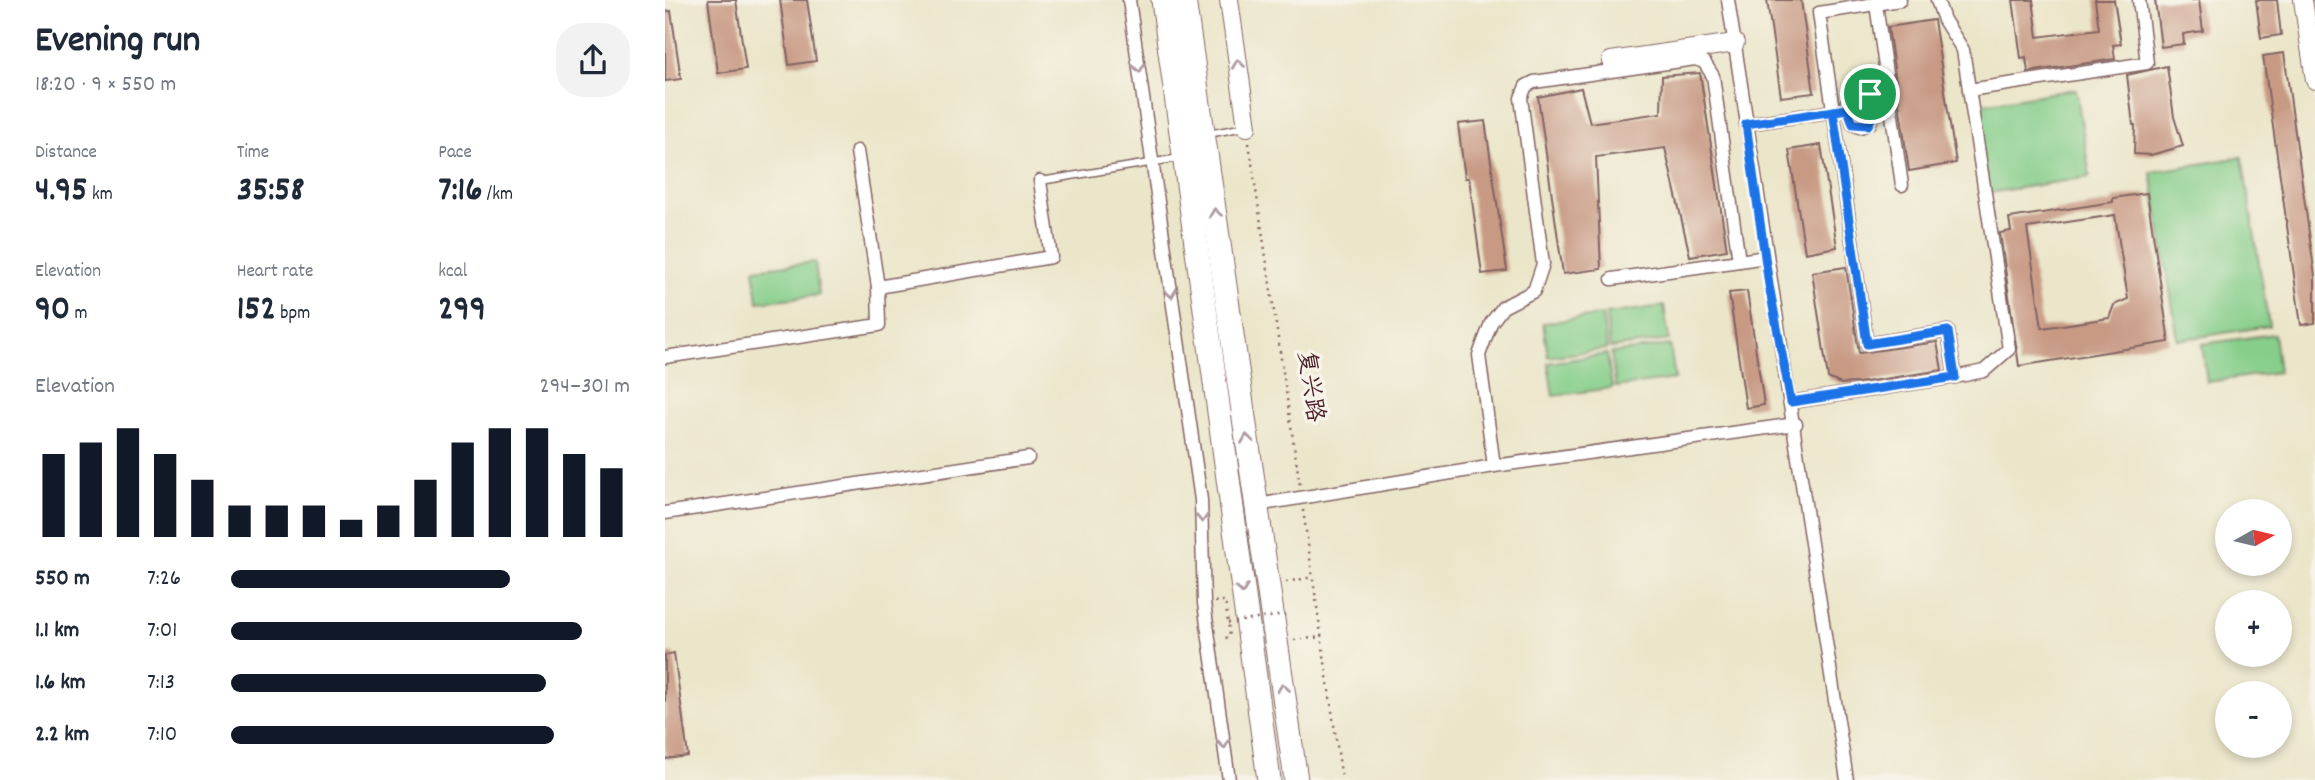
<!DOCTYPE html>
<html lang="en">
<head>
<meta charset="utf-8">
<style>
  body { margin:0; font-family:Dekko,"LXGW WenKai TC",sans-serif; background:#f2f2f3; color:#1f2937; height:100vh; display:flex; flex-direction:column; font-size:26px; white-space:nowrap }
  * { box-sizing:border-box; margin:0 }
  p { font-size:23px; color:#747a83 }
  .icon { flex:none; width:38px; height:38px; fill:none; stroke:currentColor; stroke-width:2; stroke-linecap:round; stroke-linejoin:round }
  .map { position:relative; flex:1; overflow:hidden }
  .panel { display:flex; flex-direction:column; background:#fff; width:665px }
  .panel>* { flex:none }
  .needle { width:46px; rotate:82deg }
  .tools { position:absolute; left:1550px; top:499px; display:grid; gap:14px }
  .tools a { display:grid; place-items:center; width:77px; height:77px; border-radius:50%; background:#fff; box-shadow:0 4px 10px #0003; font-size:35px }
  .pin { position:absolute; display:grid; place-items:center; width:60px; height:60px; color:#fff; margin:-30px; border:4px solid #fff; border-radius:50%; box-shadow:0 2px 7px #0007 }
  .round { display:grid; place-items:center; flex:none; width:74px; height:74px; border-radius:28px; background:#f2f2f3 }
  .head { display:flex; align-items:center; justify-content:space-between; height:119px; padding:0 35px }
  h1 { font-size:38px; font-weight:800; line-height:52px }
  .stats { display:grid; grid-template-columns:repeat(3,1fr); gap:10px; height:119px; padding:7px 35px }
  .stats div { display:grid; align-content:center }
  .stats b { font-size:35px; font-weight:800 }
  .stats small { font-size:19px; font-weight:400 }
  .stats p { font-size:19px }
  .chart { height:196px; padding:14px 35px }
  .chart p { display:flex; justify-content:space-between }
  .chart svg { width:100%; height:126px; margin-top:7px; stroke:#111827; stroke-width:6 }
  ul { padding:0 35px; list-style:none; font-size:23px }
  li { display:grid; grid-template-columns:112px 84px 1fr; align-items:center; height:52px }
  li i { height:18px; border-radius:9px; background:#111827 }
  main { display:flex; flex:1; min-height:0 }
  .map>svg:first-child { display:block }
  .green { fill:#86ce8a; stroke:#68765a; stroke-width:2 }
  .building { fill:#c89a84; fill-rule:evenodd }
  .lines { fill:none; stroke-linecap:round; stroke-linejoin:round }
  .lane-casing { stroke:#826462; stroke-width:9 }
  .street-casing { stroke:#826462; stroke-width:15 }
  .secondary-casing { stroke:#826462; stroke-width:20 }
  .highway-casing { stroke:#826462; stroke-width:25 }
  .path { stroke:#826462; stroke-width:2.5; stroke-dasharray:2 5; stroke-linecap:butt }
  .lane { stroke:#fff; stroke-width:6 }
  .street { stroke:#fff; stroke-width:12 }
  .secondary { stroke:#fff; stroke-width:18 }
  .highway { stroke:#fff; stroke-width:23 }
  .path-bridge { stroke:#826462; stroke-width:2.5; stroke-dasharray:2 5; stroke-linecap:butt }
  .oneway { stroke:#ae9aa0 }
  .route-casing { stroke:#fff; stroke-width:14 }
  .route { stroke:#1a73e8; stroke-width:9 }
  .labels { text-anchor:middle; stroke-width:7; stroke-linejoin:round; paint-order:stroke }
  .street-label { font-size:24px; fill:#4a1f2b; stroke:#f7f3e8 }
</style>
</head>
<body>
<main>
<section class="panel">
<div class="head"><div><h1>Evening run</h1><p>18:20 · 9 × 550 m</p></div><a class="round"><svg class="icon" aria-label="share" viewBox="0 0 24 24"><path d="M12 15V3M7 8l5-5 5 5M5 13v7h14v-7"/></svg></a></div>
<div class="stats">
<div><p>Distance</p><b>4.95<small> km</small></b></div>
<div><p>Time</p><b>35:58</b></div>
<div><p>Pace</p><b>7:16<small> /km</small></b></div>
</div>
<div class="stats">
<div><p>Elevation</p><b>90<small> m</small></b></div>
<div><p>Heart rate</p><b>152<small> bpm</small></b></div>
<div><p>kcal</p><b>299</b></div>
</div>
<div class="chart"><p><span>Elevation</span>294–301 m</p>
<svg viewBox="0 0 160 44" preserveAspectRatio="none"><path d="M5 44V15M15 44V11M25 44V6M35 44V15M45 44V24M55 44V33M65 44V33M75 44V33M85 44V38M95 44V33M105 44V24M115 44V11M125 44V6M135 44V6M145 44V15M155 44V20"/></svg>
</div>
<ul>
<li><b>550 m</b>7:26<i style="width:70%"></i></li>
<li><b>1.1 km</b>7:01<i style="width:88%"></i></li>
<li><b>1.6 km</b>7:13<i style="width:79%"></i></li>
<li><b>2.2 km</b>7:10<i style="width:81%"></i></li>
</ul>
</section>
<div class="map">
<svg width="1650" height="780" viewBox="0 0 1650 780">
  <rect width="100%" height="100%" fill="#f7f3e8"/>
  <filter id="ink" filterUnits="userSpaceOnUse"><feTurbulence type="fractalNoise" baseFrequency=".0143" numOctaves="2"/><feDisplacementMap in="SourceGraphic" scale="14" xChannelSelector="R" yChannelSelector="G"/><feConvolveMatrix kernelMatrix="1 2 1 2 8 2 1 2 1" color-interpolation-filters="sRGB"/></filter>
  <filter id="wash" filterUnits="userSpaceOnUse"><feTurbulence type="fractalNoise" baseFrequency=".00686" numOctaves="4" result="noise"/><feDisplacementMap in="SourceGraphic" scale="28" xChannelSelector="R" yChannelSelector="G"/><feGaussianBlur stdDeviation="1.57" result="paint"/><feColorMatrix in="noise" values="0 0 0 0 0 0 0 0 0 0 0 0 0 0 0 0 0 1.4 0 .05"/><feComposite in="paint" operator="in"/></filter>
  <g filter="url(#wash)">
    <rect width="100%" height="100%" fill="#ebe5c9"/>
    <g class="green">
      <polygon points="1411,89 1425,177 1323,193 1310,105"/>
      <polygon points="1197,90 1206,116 1194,126 1186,94"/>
      <polygon points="1577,157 1604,326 1513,340 1486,172"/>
      <polygon points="150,262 154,295 93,302 89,269"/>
      <polygon points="999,306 1004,340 945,348 941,314"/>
      <polygon points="937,315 942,349 883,357 878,323"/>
      <polygon points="1609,334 1614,372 1542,382 1537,344"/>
      <polygon points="1005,345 1010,379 951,387 946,353"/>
      <polygon points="942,354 947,388 888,396 883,363"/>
    </g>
    <g id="blocks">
      <g class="building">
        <polygon points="43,0 71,0 81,69 53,73"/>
        <polygon points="115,0 142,0 151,61 124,65"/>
        <polygon points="1102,0 1136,0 1149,93 1116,97"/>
        <polygon points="1348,0 1368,0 1373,37 1434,29 1430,0 1449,0 1456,44 1448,45 1450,59 1363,72 1361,57 1356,58"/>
        <polygon points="1490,0 1534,0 1538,31 1518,34 1519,44 1496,47"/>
        <polygon points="1591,0 1612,0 1616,35 1596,38"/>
        <polygon points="6,11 16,79 0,81 0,12"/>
        <polygon points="1269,20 1291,163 1244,171 1223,27"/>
        <polygon points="1619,53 1650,276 1650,323 1636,325 1598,56"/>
        <polygon points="1502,66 1509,117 1518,146 1486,155 1469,154 1470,125 1468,125 1462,75"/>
        <polygon points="1035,73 1062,250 1025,256 1000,148 931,157 936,269 898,274 873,97 916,88 925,123 996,113 997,76"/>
        <polygon points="820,121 842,271 817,274 804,178 800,178 793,124"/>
        <polygon points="1156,145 1172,247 1140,253 1124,150"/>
        <path d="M1482 193 1504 342 1354 366 1335 233 1346 231 1344 218 1448 202V198ZM1450 215 1463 299 1449 305 1444 318 1377 328 1362 228Z"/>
        <polygon points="1181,267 1194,353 1272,342 1277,370 1193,383 1176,384 1163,378 1147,272"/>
        <polygon points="1082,291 1099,405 1081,408 1064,293"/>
        <polygon points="9,653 23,756 0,759 0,655"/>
      </g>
    </g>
  </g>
  <g filter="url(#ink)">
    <use href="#blocks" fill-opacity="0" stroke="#826462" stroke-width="2"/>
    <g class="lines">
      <defs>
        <g id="lane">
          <polyline points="543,134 580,127"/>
          <polyline points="376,181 514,158"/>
        </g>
        <g id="street">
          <polyline points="464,0 536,500 539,603 564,780"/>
          <path d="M1063 0C1102 260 1144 520 1182 780"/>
          <polyline points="1235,0 1154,13 1202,344 1283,331 1290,377 1319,371 1344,349 1298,50 1279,20 1272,0"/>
          <polyline points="1211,4 1237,185"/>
          <polyline points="1304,90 1482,63 1474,0"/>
          <polyline points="1208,106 1205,123 1195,127 1188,124 1182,102 1188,89 1202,91 1208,106 1225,103"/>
          <polyline points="1081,124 1176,110"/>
          <polyline points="947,279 1074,261"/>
          <polyline points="213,287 386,257 375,181"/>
          <polyline points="0,357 214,325 213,287 192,151"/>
          <polyline points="1126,402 1290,377"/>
          <polyline points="829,466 814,355 826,323 838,307 869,291 878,264 856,98 861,86 869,82 1030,59 1039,62 1048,76 1074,261 1101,257"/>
          <polyline points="592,505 829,466 1131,424"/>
          <polyline points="0,513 363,458"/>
        </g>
        <g id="secondary">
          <polyline points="564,0 582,127"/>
          <polyline points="1638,0 1650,80"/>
          <polyline points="946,61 1070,43"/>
        </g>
        <g id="highway">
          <polyline points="498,0 604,780"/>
          <polyline points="519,0 631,780"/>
        </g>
      </defs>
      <use href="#lane" class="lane-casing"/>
      <use href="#street" class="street-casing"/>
      <use href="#secondary" class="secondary-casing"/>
      <use href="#highway" class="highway-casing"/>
      <g class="path">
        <polyline points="584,143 635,486"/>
        <polyline points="638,510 677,780"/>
        <polyline points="621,582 648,577"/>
        <polyline points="550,602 560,601 565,637 556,639"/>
        <polyline points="629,640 657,637"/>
      </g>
      <use href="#lane" class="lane"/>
      <use href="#street" class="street"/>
      <use href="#secondary" class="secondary"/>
      <use href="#highway" class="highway"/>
      <polyline class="path-bridge" points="563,623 625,614"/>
    </g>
    <defs><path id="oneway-chevron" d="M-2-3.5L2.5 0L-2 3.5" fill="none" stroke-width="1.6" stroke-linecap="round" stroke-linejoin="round" transform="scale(1.75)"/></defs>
    <g class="oneway">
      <use href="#oneway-chevron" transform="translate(573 64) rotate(-98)"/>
      <use href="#oneway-chevron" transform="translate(474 68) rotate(82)"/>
      <use href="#oneway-chevron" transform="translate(550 213) rotate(-98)"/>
      <use href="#oneway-chevron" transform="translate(506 293) rotate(82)"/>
      <use href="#oneway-chevron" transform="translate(582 439) rotate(-98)"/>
      <use href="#oneway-chevron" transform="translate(537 518) rotate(88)"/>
      <use href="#oneway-chevron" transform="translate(577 589) rotate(82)"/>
      <use href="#oneway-chevron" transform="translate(618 688) rotate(-98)"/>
      <use href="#oneway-chevron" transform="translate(559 744) rotate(82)"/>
    </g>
  </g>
  <g class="lines" filter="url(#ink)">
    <defs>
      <path id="route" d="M1205 94 1198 89H1188L1183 97V109C1149 114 1115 119 1081 124L1104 285 1126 402 1290 377 1283 331 1202 344 1168 111 1183 109 1188 124 1203 125 1209 112 1205 94"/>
    </defs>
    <use href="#route" class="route-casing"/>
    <use href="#route" class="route"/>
  </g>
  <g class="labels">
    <g class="street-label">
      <text transform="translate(647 386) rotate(82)" y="8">复兴路</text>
    </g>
  </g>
</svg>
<div class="tools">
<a><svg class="needle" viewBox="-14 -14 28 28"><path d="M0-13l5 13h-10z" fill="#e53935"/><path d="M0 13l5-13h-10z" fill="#747a83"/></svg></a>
<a>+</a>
<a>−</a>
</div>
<div class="pin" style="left:1205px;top:94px;background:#1e9e55"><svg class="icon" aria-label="arrive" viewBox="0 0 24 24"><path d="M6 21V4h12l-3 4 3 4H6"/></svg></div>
</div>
</main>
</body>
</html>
